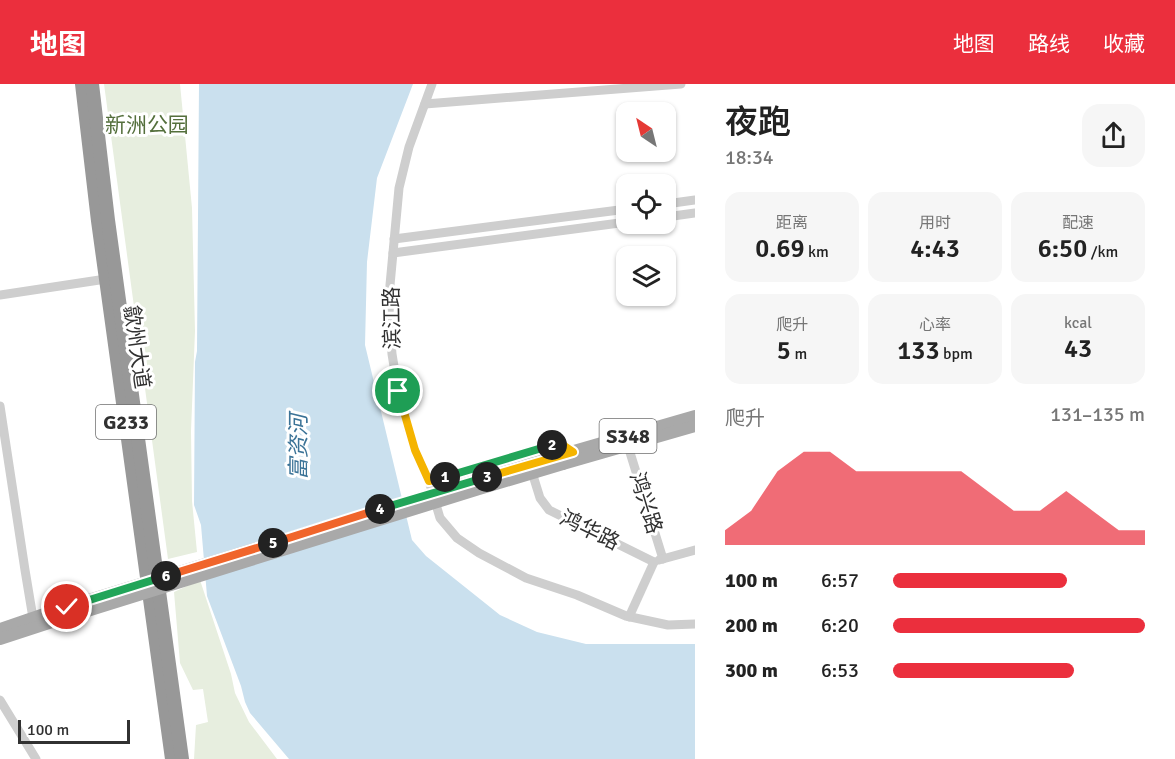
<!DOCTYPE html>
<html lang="zh">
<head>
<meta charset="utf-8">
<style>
  body { margin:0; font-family:Signika,"Noto Sans SC",sans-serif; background:#f6f6f6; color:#222; height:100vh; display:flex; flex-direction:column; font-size:22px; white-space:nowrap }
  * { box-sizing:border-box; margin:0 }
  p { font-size:20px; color:#767676 }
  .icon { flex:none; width:33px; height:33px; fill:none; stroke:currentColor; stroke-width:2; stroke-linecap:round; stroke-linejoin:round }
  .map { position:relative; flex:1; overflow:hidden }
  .drawer { display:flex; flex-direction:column; background:#fff; width:480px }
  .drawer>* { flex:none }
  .needle { width:39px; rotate:325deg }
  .buttons { position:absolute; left:616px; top:18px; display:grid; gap:12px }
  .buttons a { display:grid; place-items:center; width:60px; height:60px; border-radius:12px; background:#fff; box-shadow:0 2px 4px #0004; font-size:30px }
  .scale { position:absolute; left:18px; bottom:15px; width:112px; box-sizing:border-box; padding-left:6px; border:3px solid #313131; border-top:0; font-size:16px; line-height:21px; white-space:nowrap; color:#313131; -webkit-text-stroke:4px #fff; paint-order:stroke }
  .pin { position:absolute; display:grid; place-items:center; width:51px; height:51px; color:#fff; margin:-26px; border:3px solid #fff; border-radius:50%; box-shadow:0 2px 6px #0007 }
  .km { position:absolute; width:30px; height:30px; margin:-15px; border-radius:50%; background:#222; color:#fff; font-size:16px; line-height:30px; text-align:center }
  .round { display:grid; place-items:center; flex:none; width:63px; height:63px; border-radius:18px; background:#f6f6f6 }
  .head { display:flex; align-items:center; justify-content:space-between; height:102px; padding:0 30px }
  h1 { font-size:33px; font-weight:600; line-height:45px }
  .metrics { display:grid; grid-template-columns:repeat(3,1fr); gap:9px; height:102px; padding:6px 30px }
  .metrics div { display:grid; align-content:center; border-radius:15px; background:#f6f6f6; text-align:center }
  .metrics b { font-size:26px; font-weight:600 }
  .metrics small { font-size:16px; font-weight:400 }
  .metrics p { font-size:16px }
  .chart { height:168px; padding:12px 30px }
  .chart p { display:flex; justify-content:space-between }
  .chart svg { width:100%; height:108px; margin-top:6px; fill:#eb2f3d; opacity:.7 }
  ul { padding:0 30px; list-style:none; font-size:20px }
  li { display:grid; grid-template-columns:96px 72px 1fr; align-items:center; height:45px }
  li i { height:15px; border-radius:8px; background:#eb2f3d }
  header { display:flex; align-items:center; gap:36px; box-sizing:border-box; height:84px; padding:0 30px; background:#eb2f3d; color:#fff }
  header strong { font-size:28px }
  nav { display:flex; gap:33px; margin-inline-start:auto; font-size:21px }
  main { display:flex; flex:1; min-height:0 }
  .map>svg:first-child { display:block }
  .green { fill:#e7eedf }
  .water { fill:#cae0ee }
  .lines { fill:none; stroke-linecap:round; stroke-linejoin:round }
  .minor { stroke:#cecece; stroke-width:9 }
  .major { stroke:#a9a9a9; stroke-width:12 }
  .highway { stroke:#989898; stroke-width:14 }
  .major-bridge { stroke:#a9a9a9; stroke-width:12 }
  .split-1-casing { stroke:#fff; stroke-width:12 }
  .split-2-casing { stroke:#fff; stroke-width:12 }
  .split-3-casing { stroke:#fff; stroke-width:12 }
  .split-4-casing { stroke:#fff; stroke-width:12 }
  .split-5-casing { stroke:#fff; stroke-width:12 }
  .split-6-casing { stroke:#fff; stroke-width:12 }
  .split-7-casing { stroke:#fff; stroke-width:12 }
  .split-1 { stroke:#f5b400; stroke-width:8 }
  .split-2 { stroke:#22a559; stroke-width:8 }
  .split-3 { stroke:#f5b400; stroke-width:8 }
  .split-4 { stroke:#22a559; stroke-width:8 }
  .split-5 { stroke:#f0652b; stroke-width:8 }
  .split-6 { stroke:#f0652b; stroke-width:8 }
  .split-7 { stroke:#22a559; stroke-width:8 }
  .labels { text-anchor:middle; stroke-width:6; stroke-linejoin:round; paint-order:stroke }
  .shield { fill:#fff; stroke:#6f6f6f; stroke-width:1.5 }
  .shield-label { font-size:20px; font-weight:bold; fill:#313131 }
  .park-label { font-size:21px; fill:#546f3c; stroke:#fff }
  .street-label { font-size:21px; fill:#313131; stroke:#fff }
  .water-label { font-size:22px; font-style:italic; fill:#3b7397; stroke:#fff }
</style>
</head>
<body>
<header>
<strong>地图</strong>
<nav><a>地图</a><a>路线</a><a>收藏</a></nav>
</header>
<main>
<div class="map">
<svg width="695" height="675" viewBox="0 0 695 675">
  <rect width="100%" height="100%" fill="#fff"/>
  <g class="green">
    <polygon points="104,0 180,0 192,124 195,247 191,347 192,417 197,468 168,475"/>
    <polygon points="200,496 231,590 235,609 249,638 277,675 194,675 196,641 208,638 203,605 193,606 180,579 174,508"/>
  </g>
  <polygon class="water" points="199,0 413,0 377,94 367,178 365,261 412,456 426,472 500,531 537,548 586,560 695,560 695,675 289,675 250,629 245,618 241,602 207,512 201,441 194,421 195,278 197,267"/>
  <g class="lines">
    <g class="minor">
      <polyline points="432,0 409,63 399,104 390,201 389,233 392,270 398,307 408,346 421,381 429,397 440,434 457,454 479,469 526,494 577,511 626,532 668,541 695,540"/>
      <polyline points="425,20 681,0"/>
      <polyline points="666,120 695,116"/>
      <polyline points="666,133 695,129"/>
      <polyline points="394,155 627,125"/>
      <polyline points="393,169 627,138"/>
      <polyline points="0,211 106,195"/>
      <polyline points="0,322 25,486 33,534"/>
      <polyline points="628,362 663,475"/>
      <polyline points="526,369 540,414 549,426 654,478"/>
      <polyline points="429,397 560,359 573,368"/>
      <polyline points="659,476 695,466"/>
      <polyline points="629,533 654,478"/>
      <polyline points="0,616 36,675"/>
    </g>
    <g class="major">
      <polyline points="560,371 695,332"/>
      <polyline points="563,380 695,342"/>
      <polyline points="0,545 50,528"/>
      <polyline points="0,555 52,538"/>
    </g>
    <g class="highway">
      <polyline points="82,0 98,137 172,675"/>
      <polyline points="92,0 108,136 182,675"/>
    </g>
    <g class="major-bridge">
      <polyline points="50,528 477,396 560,371"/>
      <polyline points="52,538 479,405 563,380"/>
    </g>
  </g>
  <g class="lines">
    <defs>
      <polyline id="split-1" points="398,307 415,366 429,397 445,393"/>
      <polyline id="split-2" points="445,393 552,361"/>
      <polyline id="split-3" points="487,393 573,368 560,359 552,361"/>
      <polyline id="split-4" points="380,425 487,393"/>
      <polyline id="split-5" points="273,459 380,425"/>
      <polyline id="split-6" points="166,492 273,459"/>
      <polyline id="split-7" points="67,523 166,492"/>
    </defs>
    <use href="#split-1" class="split-1-casing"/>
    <use href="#split-2" class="split-2-casing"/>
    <use href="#split-3" class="split-3-casing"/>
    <use href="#split-4" class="split-4-casing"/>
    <use href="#split-5" class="split-5-casing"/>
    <use href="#split-6" class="split-6-casing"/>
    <use href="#split-7" class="split-7-casing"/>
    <use href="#split-1" class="split-1"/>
    <use href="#split-2" class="split-2"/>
    <use href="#split-3" class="split-3"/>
    <use href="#split-4" class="split-4"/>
    <use href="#split-5" class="split-5"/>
    <use href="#split-6" class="split-6"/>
    <use href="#split-7" class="split-7"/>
  </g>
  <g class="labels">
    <g class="shield">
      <rect x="96" y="321" width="60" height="34" rx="4.5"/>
      <rect x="599.5" y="335" width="57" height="34" rx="4.5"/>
    </g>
    <g class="shield-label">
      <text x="126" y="345">G233</text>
      <text x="628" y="359">S348</text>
    </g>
    <g class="park-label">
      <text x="147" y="48">新洲公园</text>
    </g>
    <g class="street-label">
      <text transform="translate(392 234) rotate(-91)" y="7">滨江路</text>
      <text transform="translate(137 263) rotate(82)" y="7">歙州大道</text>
      <text transform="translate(646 419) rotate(73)" y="7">鸿兴路</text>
      <text transform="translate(590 446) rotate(26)" y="7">鸿华路</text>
    </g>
    <g class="water-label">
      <text transform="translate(298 363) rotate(-90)" y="8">富资河</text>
    </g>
  </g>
</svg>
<div class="buttons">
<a><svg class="needle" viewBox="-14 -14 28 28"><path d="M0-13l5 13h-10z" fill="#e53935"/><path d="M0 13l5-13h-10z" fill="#767676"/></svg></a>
<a><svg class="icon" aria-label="locate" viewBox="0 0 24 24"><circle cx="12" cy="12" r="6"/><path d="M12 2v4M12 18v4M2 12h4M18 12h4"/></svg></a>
<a><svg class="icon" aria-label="layers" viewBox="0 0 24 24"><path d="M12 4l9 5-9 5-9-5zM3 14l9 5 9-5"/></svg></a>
</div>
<div class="scale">100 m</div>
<div class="pin" style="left:398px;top:307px;background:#1e9e55"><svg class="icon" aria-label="arrive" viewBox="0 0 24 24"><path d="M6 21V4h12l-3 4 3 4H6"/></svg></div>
<div class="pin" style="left:67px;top:523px;background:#d93025"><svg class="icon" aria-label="check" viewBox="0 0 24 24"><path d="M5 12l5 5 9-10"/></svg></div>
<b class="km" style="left:445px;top:393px">1</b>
<b class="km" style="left:552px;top:361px">2</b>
<b class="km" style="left:487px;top:393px">3</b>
<b class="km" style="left:380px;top:425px">4</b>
<b class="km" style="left:273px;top:459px">5</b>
<b class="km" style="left:166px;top:492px">6</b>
</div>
<section class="drawer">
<div class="head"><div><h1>夜跑</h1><p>18:34</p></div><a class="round"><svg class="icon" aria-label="share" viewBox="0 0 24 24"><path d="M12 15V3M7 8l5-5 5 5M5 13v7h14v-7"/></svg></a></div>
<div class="metrics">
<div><p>距离</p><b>0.69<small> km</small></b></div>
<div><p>用时</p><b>4:43</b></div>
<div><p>配速</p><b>6:50<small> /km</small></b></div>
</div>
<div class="metrics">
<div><p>爬升</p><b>5<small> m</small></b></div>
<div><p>心率</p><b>133<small> bpm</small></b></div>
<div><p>kcal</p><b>43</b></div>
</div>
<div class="chart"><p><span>爬升</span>131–135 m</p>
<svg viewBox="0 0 160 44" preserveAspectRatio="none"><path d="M0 44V38L10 30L20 14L30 6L40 6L50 14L60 14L70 14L80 14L90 14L100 22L110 30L120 30L130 22L140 30L150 38L160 38V44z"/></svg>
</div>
<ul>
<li><b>100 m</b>6:57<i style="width:69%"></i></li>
<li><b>200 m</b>6:20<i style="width:100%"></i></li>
<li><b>300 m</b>6:53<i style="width:72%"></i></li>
</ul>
</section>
</main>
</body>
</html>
